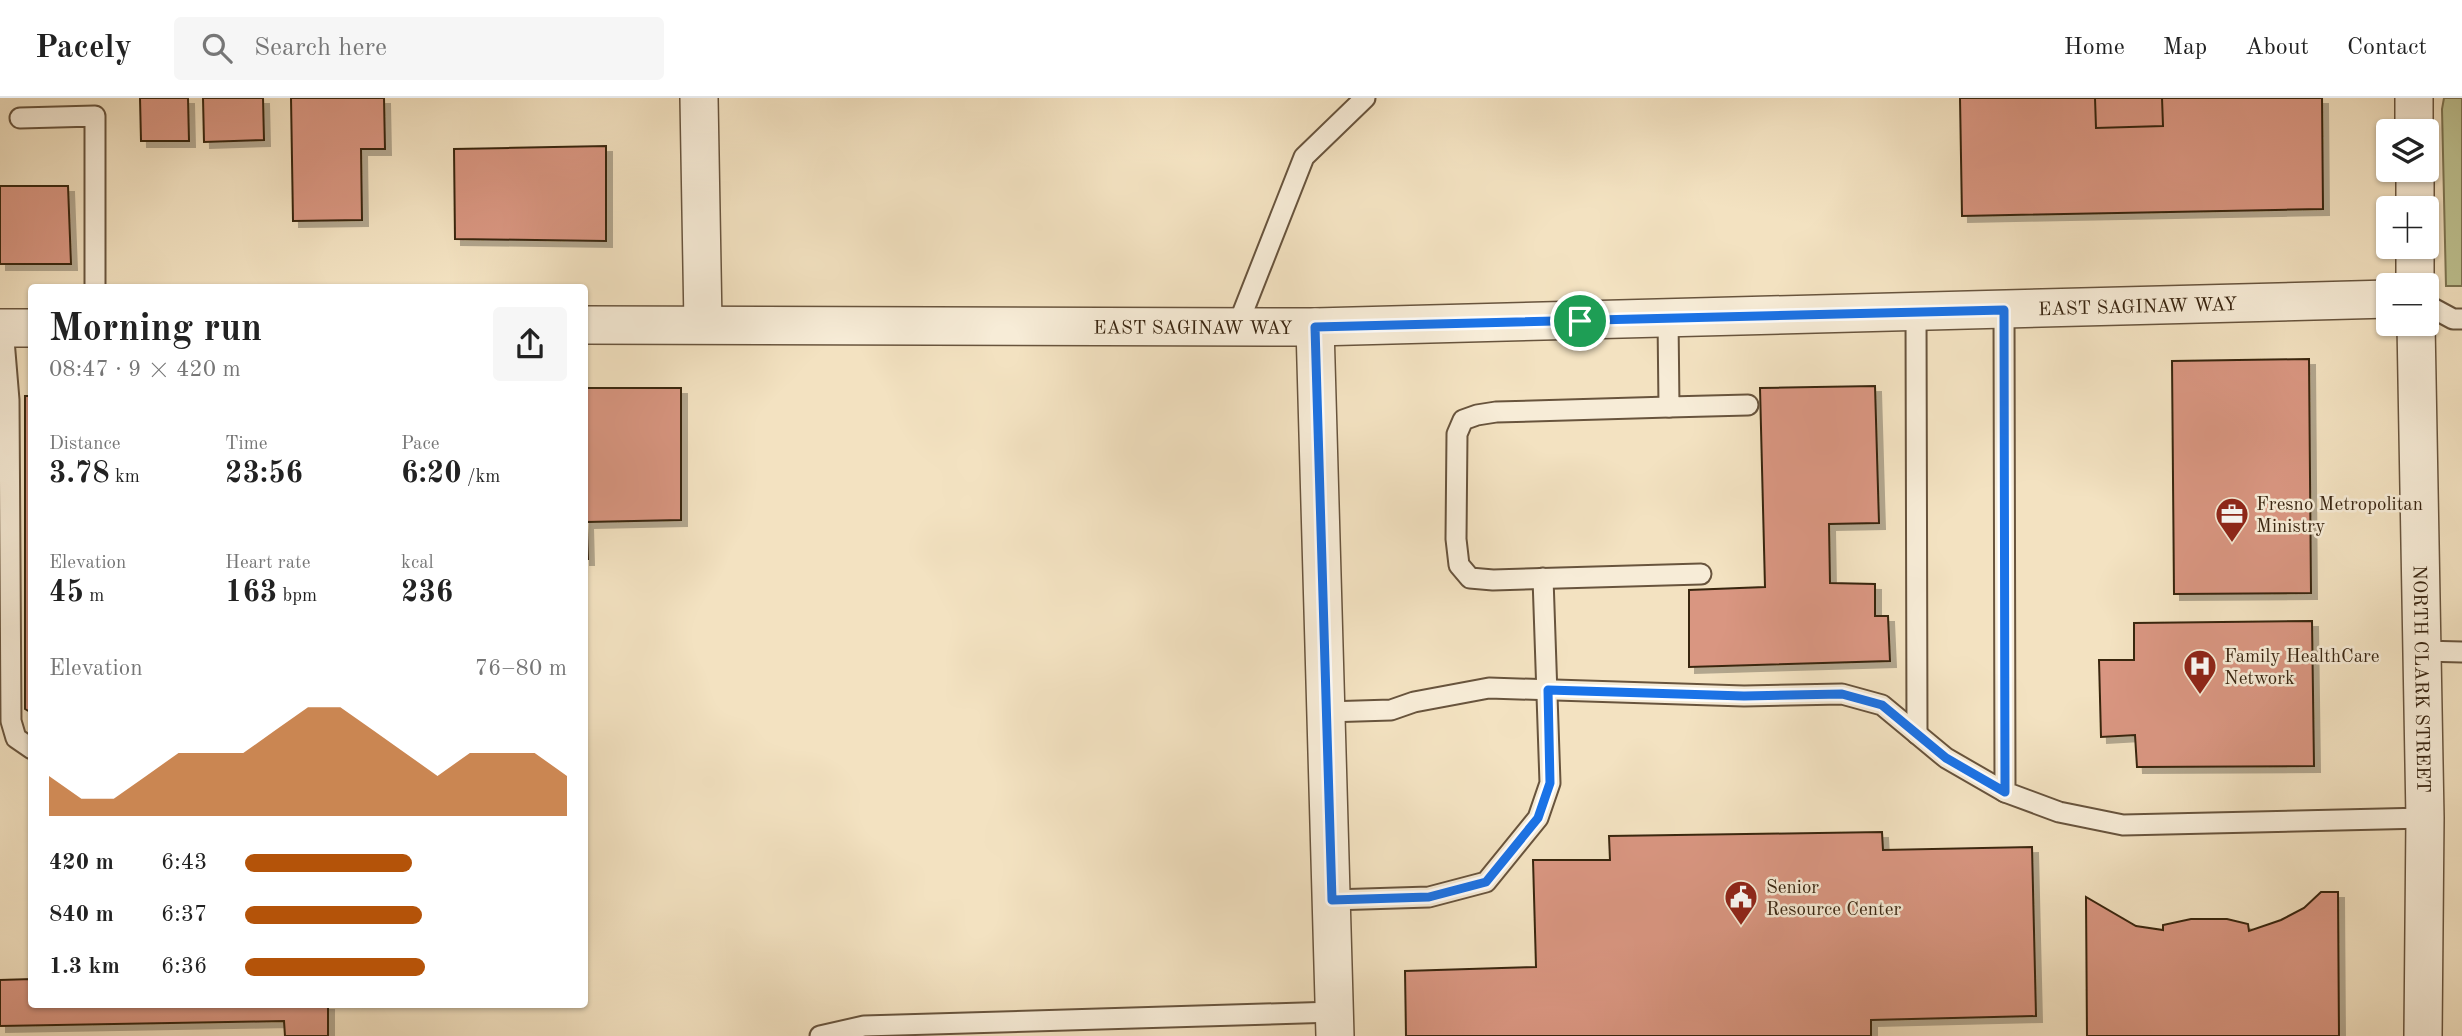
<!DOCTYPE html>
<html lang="en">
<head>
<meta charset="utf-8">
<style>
  body { margin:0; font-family:"Old Standard TT",serif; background:#f6f6f6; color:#222; height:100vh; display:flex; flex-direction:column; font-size:26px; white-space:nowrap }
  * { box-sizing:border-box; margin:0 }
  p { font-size:23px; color:#767676 }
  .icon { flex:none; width:38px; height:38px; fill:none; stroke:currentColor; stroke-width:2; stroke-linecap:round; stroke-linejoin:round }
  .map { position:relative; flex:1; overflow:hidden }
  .drawer { position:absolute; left:28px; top:186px; width:560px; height:724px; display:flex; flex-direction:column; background:#fff; border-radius:7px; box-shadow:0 2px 5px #0004 }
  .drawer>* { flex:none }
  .fabs { position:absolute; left:2376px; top:21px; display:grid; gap:14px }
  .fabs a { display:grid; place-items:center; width:63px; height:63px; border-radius:7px; background:#fff; box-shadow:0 2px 5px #0004; font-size:35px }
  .pin { position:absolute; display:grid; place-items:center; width:60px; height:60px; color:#fff; margin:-30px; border:4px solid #fff; border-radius:50%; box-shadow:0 2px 7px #0007 }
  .round { display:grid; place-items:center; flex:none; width:74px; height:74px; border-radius:7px; background:#f6f6f6 }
  .headline { display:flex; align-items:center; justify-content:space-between; height:119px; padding:0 21px }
  h1 { font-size:38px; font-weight:800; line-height:52px }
  .stats { display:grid; grid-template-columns:repeat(3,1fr); gap:10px; height:119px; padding:7px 21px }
  .stats div { display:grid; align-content:center }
  .stats b { font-size:30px; font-weight:800 }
  .stats small { font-size:19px; font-weight:400 }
  .stats p { font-size:19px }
  .chart { height:196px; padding:14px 21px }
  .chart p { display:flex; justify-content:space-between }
  .chart svg { width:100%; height:126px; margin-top:7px; fill:#b45309; opacity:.7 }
  ul { padding:0 21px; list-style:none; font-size:23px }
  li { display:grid; grid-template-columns:112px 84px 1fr; align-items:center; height:52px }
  li i { height:18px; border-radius:9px; background:#b45309 }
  header { display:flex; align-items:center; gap:42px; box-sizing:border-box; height:98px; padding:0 35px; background:#fff; border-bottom:2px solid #e0e0e0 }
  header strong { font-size:33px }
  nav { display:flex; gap:38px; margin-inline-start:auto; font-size:24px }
  .search { width:490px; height:63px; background:#f6f6f6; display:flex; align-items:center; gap:18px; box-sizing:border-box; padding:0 24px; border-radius:7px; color:#767676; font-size:26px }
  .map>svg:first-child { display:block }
  .green { fill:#bec291; stroke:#7c7451; stroke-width:2 }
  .building { fill:#d99681; stroke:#392511; stroke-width:2; filter:url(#shadow) }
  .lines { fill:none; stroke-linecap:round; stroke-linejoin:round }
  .lane-casing { stroke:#68543d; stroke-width:23 }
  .street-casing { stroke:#68543d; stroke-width:40 }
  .lane { stroke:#f7ecd7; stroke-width:19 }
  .street { stroke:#f7ecd7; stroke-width:37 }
  .route-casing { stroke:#fff; stroke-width:14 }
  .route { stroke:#1a73e8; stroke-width:9 }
  .labels { text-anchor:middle; stroke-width:5; stroke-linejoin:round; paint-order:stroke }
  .street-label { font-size:19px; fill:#392511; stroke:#f7ecd7 }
  .poi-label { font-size:19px; fill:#392511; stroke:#f7ecd7; text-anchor:start }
</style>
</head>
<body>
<header>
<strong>Pacely</strong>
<div class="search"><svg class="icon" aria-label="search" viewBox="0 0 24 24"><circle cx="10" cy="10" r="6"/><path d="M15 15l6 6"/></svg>Search here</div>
<nav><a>Home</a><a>Map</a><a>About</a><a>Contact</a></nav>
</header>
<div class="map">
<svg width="2462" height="938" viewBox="0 0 2462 938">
  <defs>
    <filter id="shadow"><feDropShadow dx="6" dy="6" stdDeviation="0" flood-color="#0004"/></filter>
  </defs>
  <rect width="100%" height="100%" fill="#f3e2c1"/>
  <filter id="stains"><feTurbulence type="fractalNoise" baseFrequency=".00286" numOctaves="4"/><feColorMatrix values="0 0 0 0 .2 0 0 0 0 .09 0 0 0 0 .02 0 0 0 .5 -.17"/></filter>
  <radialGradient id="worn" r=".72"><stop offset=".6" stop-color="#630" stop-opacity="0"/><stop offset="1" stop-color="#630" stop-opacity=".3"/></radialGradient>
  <polygon class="green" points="2444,0 2462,0 2462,188 2446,188 2442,11"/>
  <g class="building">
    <polygon points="140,0 188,0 189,43 141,43"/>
    <polygon points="203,0 263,0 264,42 204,44"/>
    <polygon points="291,0 384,0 385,51 361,51 362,122 293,123"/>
    <polygon points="1960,0 2322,0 2323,111 1962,118"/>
    <polygon points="2095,0 2162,0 2163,28 2096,30"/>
    <polygon points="606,48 606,143 455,141 454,51"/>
    <polygon points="0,88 68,88 71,166 0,166"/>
    <polygon points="2309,261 2311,495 2174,496 2172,263"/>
    <polygon points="1875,288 1879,425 1829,426 1830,485 1875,486 1875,518 1888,518 1890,563 1689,569 1689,492 1765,489 1760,290"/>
    <polygon points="584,290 681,290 681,422 587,424 588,461 584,461"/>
    <polygon points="25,298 32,298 32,615 25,611"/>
    <polygon points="2312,523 2314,668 2137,669 2135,637 2101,639 2099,562 2134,562 2134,525"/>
    <polygon points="1882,734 1883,752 2032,749 2036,918 1871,922 1871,938 1406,938 1405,873 1536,869 1533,762 1610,762 1609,738"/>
    <polygon points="2321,794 2338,794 2339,938 2087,938 2086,799 2136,828 2163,832 2163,827 2191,821 2227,821 2248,826 2249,833 2281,822 2304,810"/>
    <polygon points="32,881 32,906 328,906 328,938 285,938 284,923 0,928 0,882"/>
  </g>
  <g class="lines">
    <defs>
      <g id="lane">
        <polyline points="20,20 95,18 95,189"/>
        <polyline points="2427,207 2453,221 2462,221"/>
        <polyline points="2004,212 2005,694 2059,714 2123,727 2425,720"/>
        <polyline points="1916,214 1917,636"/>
        <polyline points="1668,220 1669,309 1748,307"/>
        <polyline points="1237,229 1304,59 1365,0"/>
        <polyline points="3,230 9,302 11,623 16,640 32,651"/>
        <polyline points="1669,309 1496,314 1477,317 1463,322 1457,336 1456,441 1459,467 1470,480 1493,482 1701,476"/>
        <polyline points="2422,553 2462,554"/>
        <polyline points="1326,614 1391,612 1414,604 1489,590 1744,598 1842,596 1882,607 1946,660 2005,694"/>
        <polyline points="1332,802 1429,799 1486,784 1538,720 1550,685 1543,480"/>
        <polyline points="820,938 864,928 1335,914"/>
      </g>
      <g id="street">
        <polyline points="699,0 703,226"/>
        <polyline points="2414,0 2414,33"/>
        <polyline points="2415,72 2415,110"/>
        <polyline points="2415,149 2415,187"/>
        <path id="s1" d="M2416 226 2425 720 2423 938"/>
        <path id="s2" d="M584 227 1315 229 2389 201"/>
        <polyline points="1315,229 1335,938"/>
        <polyline points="0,230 32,230"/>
      </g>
    </defs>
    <use href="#lane" class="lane-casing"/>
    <use href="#street" class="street-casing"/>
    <use href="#lane" class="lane"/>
    <use href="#street" class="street"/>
  </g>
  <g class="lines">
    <defs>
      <polygon id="route" points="2004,212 2005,694 1946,660 1882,607 1842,596 1744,598 1548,592 1550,685 1538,720 1486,784 1429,799 1332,802 1315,229"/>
    </defs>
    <use href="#route" class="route-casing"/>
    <use href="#route" class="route"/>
  </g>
  <defs>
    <symbol id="office-pin" viewBox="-11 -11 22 30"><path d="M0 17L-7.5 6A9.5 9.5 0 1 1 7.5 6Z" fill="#8f2418" stroke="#f7ecd7"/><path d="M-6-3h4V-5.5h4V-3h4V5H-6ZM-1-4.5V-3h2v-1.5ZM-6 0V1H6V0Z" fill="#fff"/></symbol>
    <symbol id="hospital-pin" viewBox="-11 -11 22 30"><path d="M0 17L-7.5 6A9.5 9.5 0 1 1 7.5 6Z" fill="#8f2418" stroke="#f7ecd7"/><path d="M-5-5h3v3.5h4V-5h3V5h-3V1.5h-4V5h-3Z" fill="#fff"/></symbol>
    <symbol id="civic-pin" viewBox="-11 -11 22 30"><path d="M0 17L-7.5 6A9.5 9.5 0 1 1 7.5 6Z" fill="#8f2418" stroke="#f7ecd7"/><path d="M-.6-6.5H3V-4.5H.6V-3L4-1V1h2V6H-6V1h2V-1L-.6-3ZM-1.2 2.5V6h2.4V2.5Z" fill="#fff"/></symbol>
  </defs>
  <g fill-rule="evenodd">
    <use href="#office-pin" x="2213" y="397" width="38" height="52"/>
    <use href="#hospital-pin" x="2181" y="549" width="38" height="52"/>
    <use href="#civic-pin" x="1722" y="780" width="38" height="52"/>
  </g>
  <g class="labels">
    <g class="street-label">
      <text dy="7" stroke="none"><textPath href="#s2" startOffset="1554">EAST SAGINAW WAY</textPath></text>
      <text dy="7" stroke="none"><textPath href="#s2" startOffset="609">EAST SAGINAW WAY</textPath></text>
      <text dy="7" stroke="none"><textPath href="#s1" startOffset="355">NORTH CLARK STREET</textPath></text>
    </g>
    <g class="poi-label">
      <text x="2256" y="412">Fresno Metropolitan<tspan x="2256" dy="22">Ministry</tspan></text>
      <text x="2224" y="564">Family HealthCare<tspan x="2224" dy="22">Network</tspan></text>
      <text x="1766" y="795">Senior<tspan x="1766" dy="22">Resource Center</tspan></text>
    </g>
  </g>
  <rect width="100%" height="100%" filter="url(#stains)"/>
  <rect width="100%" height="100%" fill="url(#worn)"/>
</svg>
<div class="fabs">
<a><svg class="icon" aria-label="layers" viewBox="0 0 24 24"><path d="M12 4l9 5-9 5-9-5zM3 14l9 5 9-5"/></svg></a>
<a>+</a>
<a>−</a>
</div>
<div class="pin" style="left:1580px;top:223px;background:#1e9e55"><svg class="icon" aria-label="arrive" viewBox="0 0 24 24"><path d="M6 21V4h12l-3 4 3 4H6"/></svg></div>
<section class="drawer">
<div class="headline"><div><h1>Morning run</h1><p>08:47 · 9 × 420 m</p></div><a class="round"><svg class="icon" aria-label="share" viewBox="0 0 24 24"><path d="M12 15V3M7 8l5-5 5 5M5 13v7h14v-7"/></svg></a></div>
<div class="stats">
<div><p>Distance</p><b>3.78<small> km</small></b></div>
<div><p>Time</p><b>23:56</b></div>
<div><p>Pace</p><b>6:20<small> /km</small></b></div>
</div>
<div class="stats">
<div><p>Elevation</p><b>45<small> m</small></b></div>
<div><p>Heart rate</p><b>163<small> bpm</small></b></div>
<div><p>kcal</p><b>236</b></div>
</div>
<div class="chart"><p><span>Elevation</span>76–80 m</p>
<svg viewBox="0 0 160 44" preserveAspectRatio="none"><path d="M0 44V30L10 38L20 38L30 30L40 22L50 22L60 22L70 14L80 6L90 6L100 14L110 22L120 30L130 22L140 22L150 22L160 30V44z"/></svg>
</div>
<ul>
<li><b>420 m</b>6:43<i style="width:52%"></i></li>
<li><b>840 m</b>6:37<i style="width:55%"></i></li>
<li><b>1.3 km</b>6:36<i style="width:56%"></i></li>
</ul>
</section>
</div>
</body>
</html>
